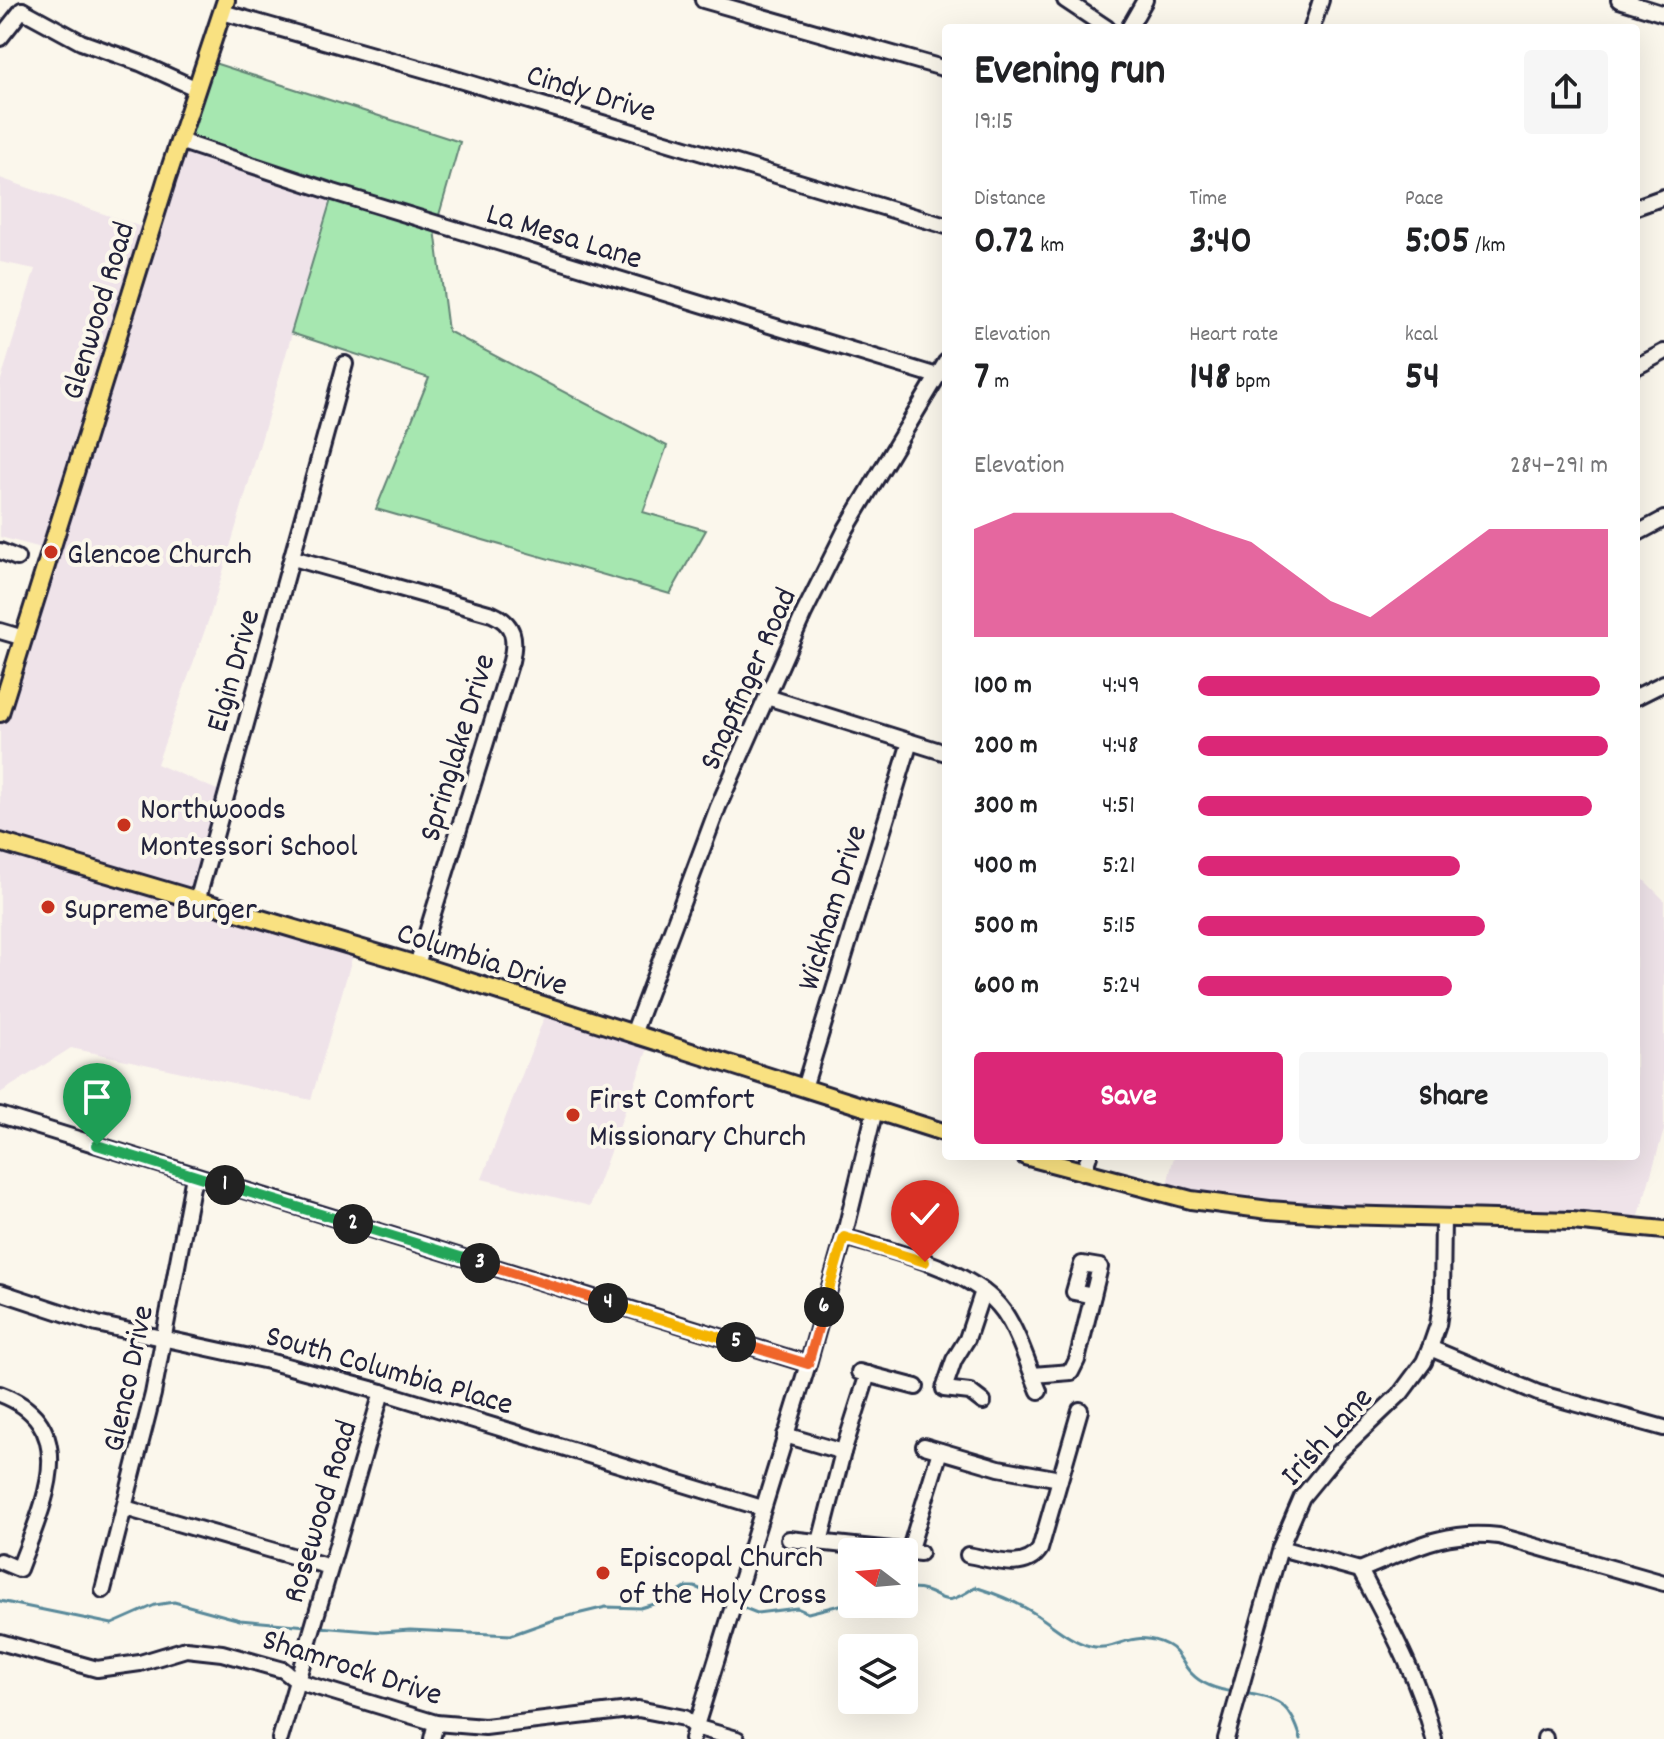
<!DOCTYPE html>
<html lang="en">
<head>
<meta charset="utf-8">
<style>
  body { margin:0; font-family:Dekko,sans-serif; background:#f6f6f6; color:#202124; height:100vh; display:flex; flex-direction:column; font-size:30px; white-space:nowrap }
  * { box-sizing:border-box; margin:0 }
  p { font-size:26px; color:#757577 }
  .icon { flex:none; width:44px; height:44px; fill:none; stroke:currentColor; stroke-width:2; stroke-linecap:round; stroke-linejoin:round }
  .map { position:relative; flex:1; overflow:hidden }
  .details { position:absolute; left:942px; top:24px; width:698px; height:1136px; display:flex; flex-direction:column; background:#fff; border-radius:8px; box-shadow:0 8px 32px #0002 }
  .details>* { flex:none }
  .needle { width:52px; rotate:286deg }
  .fabs { position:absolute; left:838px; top:1538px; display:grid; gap:16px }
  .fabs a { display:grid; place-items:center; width:80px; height:80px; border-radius:8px; background:#fff; box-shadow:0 8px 32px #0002; font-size:40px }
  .pin { position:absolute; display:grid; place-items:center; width:68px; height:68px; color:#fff; margin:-82px -34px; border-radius:50% 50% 50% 0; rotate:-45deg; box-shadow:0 0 8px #0007 }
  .pin .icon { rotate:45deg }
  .km { position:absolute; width:40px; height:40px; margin:-20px; border-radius:50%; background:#222; color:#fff; font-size:22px; line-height:40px; text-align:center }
  .round { display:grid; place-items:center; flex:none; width:84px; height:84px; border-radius:8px; background:#f6f6f6 }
  .head { display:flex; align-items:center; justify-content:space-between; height:136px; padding:0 32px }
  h1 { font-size:44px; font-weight:700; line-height:60px }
  .metrics { display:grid; grid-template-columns:repeat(3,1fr); gap:12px; height:136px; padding:8px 32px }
  .metrics div { display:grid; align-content:center }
  .metrics b { font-size:40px; font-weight:700 }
  .metrics small { font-size:22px; font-weight:400 }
  .metrics p { font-size:22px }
  .chart { height:224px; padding:16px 32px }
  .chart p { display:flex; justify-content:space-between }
  .chart svg { width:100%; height:144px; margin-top:8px; fill:#db2777; opacity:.7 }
  .primary-button { display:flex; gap:16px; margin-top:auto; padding:16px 32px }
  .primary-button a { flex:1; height:92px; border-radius:8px; background:#db2777; color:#fff; font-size:32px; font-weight:700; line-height:92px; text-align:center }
  .primary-button a+a { background:#f6f6f6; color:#202124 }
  ul { padding:0 32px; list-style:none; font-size:26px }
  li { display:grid; grid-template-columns:128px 96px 1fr; align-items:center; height:60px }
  li i { height:20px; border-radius:10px; background:#db2777 }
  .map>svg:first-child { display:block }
  .built { fill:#efe3e9 }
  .green { fill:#a6e7b0; stroke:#648476; stroke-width:2 }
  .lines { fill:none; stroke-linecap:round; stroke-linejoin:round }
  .stream { stroke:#59899a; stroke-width:3 }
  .minor-casing { stroke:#22223b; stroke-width:20 }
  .major-casing { stroke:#22223b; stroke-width:22 }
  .minor { stroke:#fbf7ec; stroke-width:14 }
  .major { stroke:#f9e181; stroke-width:16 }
  .split-1-casing { stroke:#fff; stroke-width:16 }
  .split-2-casing { stroke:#fff; stroke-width:16 }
  .split-3-casing { stroke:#fff; stroke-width:16 }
  .split-4-casing { stroke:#fff; stroke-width:16 }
  .split-5-casing { stroke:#fff; stroke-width:16 }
  .split-6-casing { stroke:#fff; stroke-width:16 }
  .split-7-casing { stroke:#fff; stroke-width:16 }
  .split-1 { stroke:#22a559; stroke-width:10 }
  .split-2 { stroke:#22a559; stroke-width:10 }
  .split-3 { stroke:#22a559; stroke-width:10 }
  .split-4 { stroke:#f0652b; stroke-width:10 }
  .split-5 { stroke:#f5b400; stroke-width:10 }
  .split-6 { stroke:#f0652b; stroke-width:10 }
  .split-7 { stroke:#f5b400; stroke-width:10 }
  .poi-dot { fill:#c8321e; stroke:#fbf7ec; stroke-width:3 }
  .labels { text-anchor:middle; stroke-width:8; stroke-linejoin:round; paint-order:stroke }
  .street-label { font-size:32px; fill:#22223b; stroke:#fbf7ec }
  .poi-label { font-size:32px; fill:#22223b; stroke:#fbf7ec; text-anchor:start }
</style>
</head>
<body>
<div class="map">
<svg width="1664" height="1739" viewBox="0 0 1664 1739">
  <rect width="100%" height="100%" fill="#fbf7ec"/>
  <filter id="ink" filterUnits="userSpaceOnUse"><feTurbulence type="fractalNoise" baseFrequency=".0125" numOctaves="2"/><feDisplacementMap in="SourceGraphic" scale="16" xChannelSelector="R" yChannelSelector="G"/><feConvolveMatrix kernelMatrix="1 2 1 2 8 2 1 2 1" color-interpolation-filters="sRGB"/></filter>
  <g filter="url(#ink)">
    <g class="built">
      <polygon points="184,152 333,192 211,613 157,764 231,796 202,898 357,941 311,1100 71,1048 0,1093 0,706 49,550 0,537 0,383 35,269 0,262 0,178 159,233"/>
      <polygon points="1636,872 1664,900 1664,1130 1635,1229 1339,1224 1165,1193 1174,1156 1636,1156"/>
      <polygon points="548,1007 651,1040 590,1206 482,1179"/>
    </g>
    <polygon class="green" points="211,62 460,142 435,229 448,331 667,446 643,512 706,530 670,594 376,509 429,378 291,333 333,193 183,140"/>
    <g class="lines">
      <g class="stream">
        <path d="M904 1596 911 1589C945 1589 936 1614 975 1587 997 1594 1018 1602 1037 1615 1053 1625 1070 1641 1090 1646 1118 1653 1130 1627 1167 1645 1179 1651 1182 1664 1191 1673 1202 1685 1219 1690 1235 1692"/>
        <polyline points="0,1601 112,1624 155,1605 174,1602 240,1620 307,1626"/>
        <polyline points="858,1604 876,1611 897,1604"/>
        <polyline points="737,1605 757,1613 797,1608 808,1613 852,1602"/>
        <polyline points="319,1627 382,1632 410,1630 511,1635 556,1619 606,1607 640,1608 664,1601 687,1587 695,1587 730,1602"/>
        <path d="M1243 1693C1278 1698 1291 1704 1301 1739"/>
      </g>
      <defs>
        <g id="minor">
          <polyline points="703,0 946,69"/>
          <polyline points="1065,0 1107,28"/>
          <polyline points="1619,0 1664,14"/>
          <polyline points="22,10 81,42 140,63 195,88"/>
          <polyline points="222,12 429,71 946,226"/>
          <polyline points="1129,28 1145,0"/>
          <polyline points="1312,28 1321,0"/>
          <polyline points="0,38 22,10"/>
          <polyline points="179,141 333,192 937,376"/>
          <polyline points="1636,207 1664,197"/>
          <polyline points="1636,367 1664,352"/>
          <polyline points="1636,534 1664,519"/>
          <polyline points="0,551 17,558"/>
          <path d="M293 558 492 614C515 624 516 639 511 661L417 965"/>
          <polyline points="0,631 24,638"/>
          <polyline points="767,697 946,753"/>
          <polyline points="1636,697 1664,683"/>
          <polyline points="198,898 345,364"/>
          <polyline points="633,1034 718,807 804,613 846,529 946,362"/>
          <polyline points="804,1088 910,742"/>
          <polyline points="0,1115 808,1364"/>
          <polyline points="1083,1173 1089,1156"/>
          <path d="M844 1237C892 1251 974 1269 1004 1312 1019 1334 1028 1365 1039 1391"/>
          <polyline points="983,1291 967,1339 954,1360 944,1389 970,1392 983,1402"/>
          <polyline points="0,1292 97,1324 268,1361 382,1392 762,1508"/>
          <polyline points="1430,1348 1538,1393 1664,1428"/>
          <polyline points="859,1372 916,1387"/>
          <polyline points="1033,1375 1071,1372 1077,1360 1100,1267 1082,1264 1074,1292 1093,1296"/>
          <path d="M0 1394C85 1426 41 1509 19 1569L0 1561"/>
          <polyline points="785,1435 843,1452"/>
          <polyline points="924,1446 999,1468 1060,1479"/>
          <polyline points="125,1508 330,1567"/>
          <polyline points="789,1539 920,1553"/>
          <polyline points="820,1542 843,1452 868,1374"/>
          <path d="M1280 1548 1360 1570C1389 1625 1419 1678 1434 1739"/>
          <polyline points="909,1552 940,1451"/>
          <path d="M968 1555C991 1559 1025 1573 1040 1549L1080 1410"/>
          <path d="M1360 1570C1410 1550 1443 1529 1499 1536L1664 1583"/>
          <polyline points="103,1590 153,1394 194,1176"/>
          <polyline points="0,1642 97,1669 140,1663 186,1649 222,1653 283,1670 297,1681 436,1723 485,1727 638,1709 684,1718 695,1727 737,1739"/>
          <polyline points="280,1739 382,1392"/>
          <polyline points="432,1739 436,1723"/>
          <polyline points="692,1739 808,1364 844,1237 875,1110"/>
          <polyline points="1226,1739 1280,1548 1302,1497 1338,1453 1401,1393 1424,1362 1430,1348 1438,1325 1442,1298 1443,1217"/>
          <polyline points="1545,1739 1545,1738"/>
        </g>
        <g id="major">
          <polyline points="0,713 167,178 226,0"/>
          <polyline points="0,842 417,965 946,1133"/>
          <polyline points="1025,1156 1191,1200 1269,1210 1338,1215 1572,1221 1664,1230"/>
        </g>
      </defs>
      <use href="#minor" class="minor-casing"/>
      <use href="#major" class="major-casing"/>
      <use href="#minor" class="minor"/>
      <use href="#major" class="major"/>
    </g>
  </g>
  <g class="lines" filter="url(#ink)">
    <defs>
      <polyline id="split-1" points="97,1145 225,1185"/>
      <polyline id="split-2" points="225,1185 353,1224"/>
      <polyline id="split-3" points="353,1224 480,1263"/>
      <polyline id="split-4" points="480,1263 608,1303"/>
      <polyline id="split-5" points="608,1303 736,1342"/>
      <polyline id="split-6" points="736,1342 808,1364 824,1307"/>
      <polyline id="split-7" points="824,1307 844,1237 925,1262"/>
    </defs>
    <use href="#split-1" class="split-1-casing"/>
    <use href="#split-2" class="split-2-casing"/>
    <use href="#split-3" class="split-3-casing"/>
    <use href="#split-4" class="split-4-casing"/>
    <use href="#split-5" class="split-5-casing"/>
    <use href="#split-6" class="split-6-casing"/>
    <use href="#split-7" class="split-7-casing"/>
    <use href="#split-1" class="split-1"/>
    <use href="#split-2" class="split-2"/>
    <use href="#split-3" class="split-3"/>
    <use href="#split-4" class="split-4"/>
    <use href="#split-5" class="split-5"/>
    <use href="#split-6" class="split-6"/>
    <use href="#split-7" class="split-7"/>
  </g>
  <g class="poi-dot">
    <circle cx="51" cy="552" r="8"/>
    <circle cx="124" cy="825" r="8"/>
    <circle cx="48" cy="907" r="8"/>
    <circle cx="573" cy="1115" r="8"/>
    <circle cx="603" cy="1573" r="8"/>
  </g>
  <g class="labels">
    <g class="street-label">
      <text transform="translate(592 91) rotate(17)" y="11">Cindy Drive</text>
      <text transform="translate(565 234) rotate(17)" y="11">La Mesa Lane</text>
      <text transform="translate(96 310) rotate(-73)" y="11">Glenwood Road</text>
      <text transform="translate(231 670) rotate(-74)" y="11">Elgin Drive</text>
      <text transform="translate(746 678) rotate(-66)" y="11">Snapfinger Road</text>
      <text transform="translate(455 747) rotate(-73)" y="11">Springlake Drive</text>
      <text transform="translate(830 907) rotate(-73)" y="11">Wickham Drive</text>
      <text transform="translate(483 957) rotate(18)" y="11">Columbia Drive</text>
      <text transform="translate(390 1368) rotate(16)" y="11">South Columbia Place</text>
      <text transform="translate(126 1378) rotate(-78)" y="11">Glenco Drive</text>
      <text transform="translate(1325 1435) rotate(-48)" y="11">Irish Lane</text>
      <text transform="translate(318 1511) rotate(-73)" y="11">Rosewood Road</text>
      <text transform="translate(353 1665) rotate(18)" y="11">Shamrock Drive</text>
    </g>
    <g class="poi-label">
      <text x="67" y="563">Glencoe Church</text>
      <text x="140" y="818">Northwoods<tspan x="140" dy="37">Montessori School</tspan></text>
      <text x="64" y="918">Supreme Burger</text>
      <text x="589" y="1108">First Comfort<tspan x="589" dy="37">Missionary Church</tspan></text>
      <text x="619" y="1566">Episcopal Church<tspan x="619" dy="37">of the Holy Cross</tspan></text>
    </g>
  </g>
</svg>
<div class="fabs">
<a><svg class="needle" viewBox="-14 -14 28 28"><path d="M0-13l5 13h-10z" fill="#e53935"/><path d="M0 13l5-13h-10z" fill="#757577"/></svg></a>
<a><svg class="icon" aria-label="layers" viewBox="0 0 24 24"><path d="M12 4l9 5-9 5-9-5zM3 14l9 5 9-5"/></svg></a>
</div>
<div class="pin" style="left:97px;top:1145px;background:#1e9e55"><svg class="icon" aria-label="arrive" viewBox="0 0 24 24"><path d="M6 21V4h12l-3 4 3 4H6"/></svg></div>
<div class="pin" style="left:925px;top:1262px;background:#d93025"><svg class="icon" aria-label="check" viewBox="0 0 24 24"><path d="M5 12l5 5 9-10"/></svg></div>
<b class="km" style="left:225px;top:1185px">1</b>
<b class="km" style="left:353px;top:1224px">2</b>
<b class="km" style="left:480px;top:1263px">3</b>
<b class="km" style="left:608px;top:1303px">4</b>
<b class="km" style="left:736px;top:1342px">5</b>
<b class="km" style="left:824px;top:1307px">6</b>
<section class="details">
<div class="head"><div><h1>Evening run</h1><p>19:15</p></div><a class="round"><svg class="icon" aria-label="share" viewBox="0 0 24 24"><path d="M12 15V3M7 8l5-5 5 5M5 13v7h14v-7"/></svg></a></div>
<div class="metrics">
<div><p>Distance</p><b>0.72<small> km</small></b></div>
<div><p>Time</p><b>3:40</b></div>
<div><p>Pace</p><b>5:05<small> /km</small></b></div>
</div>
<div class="metrics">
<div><p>Elevation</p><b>7<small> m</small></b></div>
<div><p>Heart rate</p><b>148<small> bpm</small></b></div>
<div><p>kcal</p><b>54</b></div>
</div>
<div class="chart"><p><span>Elevation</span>284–291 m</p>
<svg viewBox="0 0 160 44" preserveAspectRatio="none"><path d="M0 44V11L10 6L20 6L30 6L40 6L50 6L60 11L70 15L80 24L90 33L100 38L110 29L120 20L130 11L140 11L150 11L160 11V44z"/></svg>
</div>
<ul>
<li><b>100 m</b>4:49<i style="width:98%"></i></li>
<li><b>200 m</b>4:48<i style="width:100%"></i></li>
<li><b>300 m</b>4:51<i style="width:96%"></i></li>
<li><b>400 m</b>5:21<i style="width:64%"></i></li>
<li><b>500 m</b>5:15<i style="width:70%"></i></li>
<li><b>600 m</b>5:24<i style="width:62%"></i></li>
</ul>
<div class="primary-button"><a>Save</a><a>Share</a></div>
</section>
</div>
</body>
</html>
